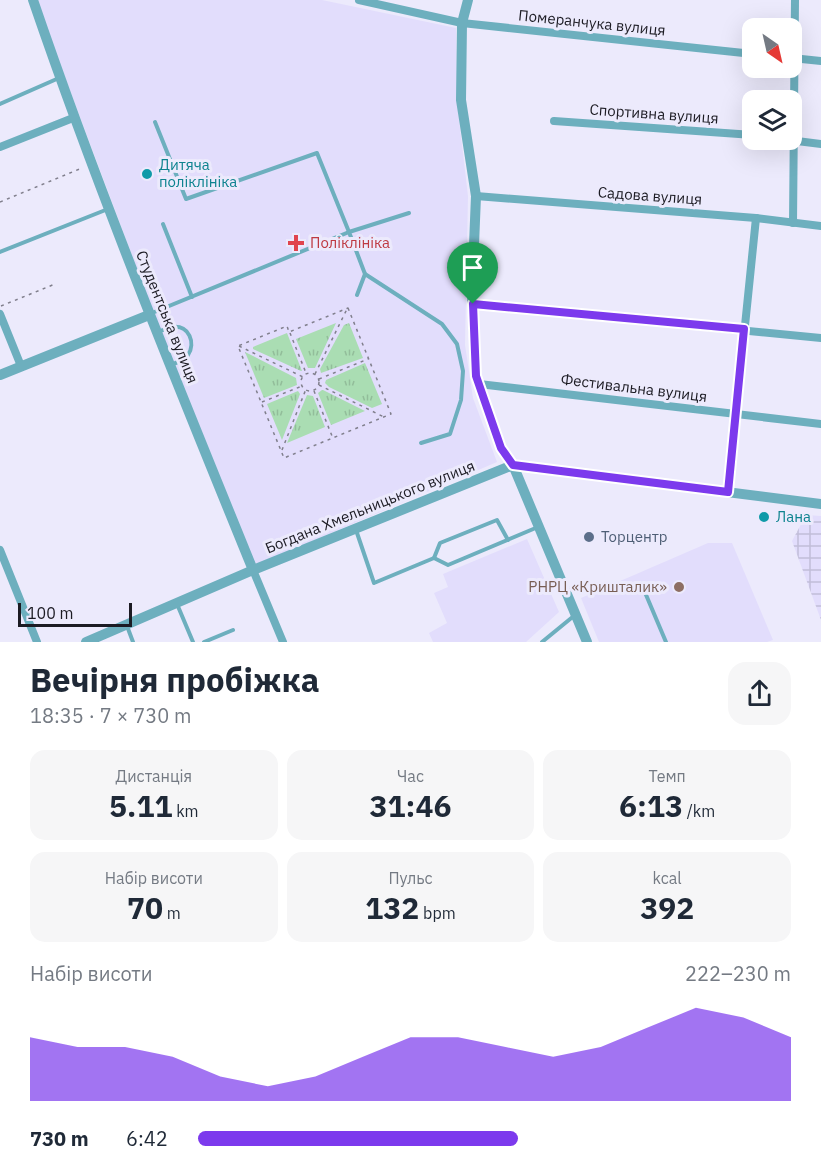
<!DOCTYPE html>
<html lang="uk">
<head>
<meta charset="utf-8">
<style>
  body { margin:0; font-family:"IBM Plex Sans",sans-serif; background:#f6f6f7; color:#1f2937; height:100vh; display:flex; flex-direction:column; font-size:22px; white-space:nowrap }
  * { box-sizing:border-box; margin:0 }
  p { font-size:20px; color:#747a83 }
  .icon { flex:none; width:33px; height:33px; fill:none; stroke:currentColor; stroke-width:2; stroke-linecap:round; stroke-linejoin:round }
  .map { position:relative; height:642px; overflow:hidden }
  .details { display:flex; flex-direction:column; background:#fff; flex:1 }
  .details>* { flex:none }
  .needle { width:39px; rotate:146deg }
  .tools { position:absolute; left:742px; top:18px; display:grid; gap:12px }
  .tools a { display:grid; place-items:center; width:60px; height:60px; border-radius:12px; background:#fff; box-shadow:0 6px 24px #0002; font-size:30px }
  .scale { position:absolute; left:18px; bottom:15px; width:114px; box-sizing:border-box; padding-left:6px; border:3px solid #1c1b23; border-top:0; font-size:16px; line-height:21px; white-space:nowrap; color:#1c1b23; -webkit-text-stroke:4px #eceafc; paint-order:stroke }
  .pin { position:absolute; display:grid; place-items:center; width:51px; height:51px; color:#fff; margin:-62px -26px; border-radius:50% 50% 50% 0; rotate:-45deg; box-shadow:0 0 6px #0007 }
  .pin .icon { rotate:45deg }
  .round { display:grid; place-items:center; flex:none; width:63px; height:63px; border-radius:18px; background:#f6f6f7 }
  .head { display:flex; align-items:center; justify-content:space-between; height:102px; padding:0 30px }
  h1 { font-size:33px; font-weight:700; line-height:45px }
  .metrics { display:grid; grid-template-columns:repeat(3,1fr); gap:9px; height:102px; padding:6px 30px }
  .metrics div { display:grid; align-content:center; border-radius:15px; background:#f6f6f7; text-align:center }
  .metrics b { font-size:30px; font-weight:700 }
  .metrics small { font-size:16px; font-weight:400 }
  .metrics p { font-size:16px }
  .chart { height:168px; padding:12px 30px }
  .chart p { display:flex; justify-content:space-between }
  .chart svg { width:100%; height:108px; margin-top:6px; fill:#7c3aed; opacity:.7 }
  ul { padding:0 30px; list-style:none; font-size:20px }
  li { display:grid; grid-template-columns:96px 72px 1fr; align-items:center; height:45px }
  li i { height:15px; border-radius:8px; background:#7c3aed }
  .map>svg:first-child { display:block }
  .built { fill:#e2ddfc }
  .industrial { fill:url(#industrial-grid) }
  .grass { fill:url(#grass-tufts) }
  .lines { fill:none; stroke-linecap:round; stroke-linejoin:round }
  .path { stroke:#807f8c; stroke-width:1.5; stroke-dasharray:3 4.5; stroke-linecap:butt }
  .service { stroke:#6dafbe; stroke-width:4 }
  .minor { stroke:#6dafbe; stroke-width:8 }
  .tertiary { stroke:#6dafbe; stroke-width:10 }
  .route-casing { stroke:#fff; stroke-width:12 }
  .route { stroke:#7c3aed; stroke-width:8 }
  .culture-dot { fill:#0f9aa8; stroke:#eceafc; stroke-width:2 }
  .health-dot { fill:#e0444e; stroke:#eceafc; stroke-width:2 }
  .service-dot { fill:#5c6f8a; stroke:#eceafc; stroke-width:2 }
  .education-dot { fill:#8d6e63; stroke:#eceafc; stroke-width:2 }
  .labels { text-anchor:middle; stroke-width:6; stroke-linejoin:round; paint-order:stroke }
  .street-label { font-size:15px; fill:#1c1b23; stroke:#eceafc }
  .culture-label { font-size:15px; fill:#0d838f; stroke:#eceafc; text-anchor:start }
  .health-label { font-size:15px; fill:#be3a42; stroke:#eceafc; text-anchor:start }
  .service-label { font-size:15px; fill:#4e5e75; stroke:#eceafc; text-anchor:start }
  .education-label { font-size:15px; fill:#785e54; stroke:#eceafc; text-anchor:end }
</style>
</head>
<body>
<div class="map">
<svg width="821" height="642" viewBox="0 0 821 642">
  <defs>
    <pattern id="industrial-grid" width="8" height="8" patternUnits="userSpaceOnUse" patternTransform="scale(1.5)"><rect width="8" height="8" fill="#e2ddfc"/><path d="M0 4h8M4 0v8" fill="none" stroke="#c1bdd8"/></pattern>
    <pattern id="grass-tufts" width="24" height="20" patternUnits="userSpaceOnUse" patternTransform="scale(1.5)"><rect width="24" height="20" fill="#aaddb3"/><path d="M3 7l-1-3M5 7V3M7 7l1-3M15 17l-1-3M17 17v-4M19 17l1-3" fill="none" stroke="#92bd9a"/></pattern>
  </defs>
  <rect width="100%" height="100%" fill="#eceafc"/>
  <g class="built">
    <polygon points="36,0 322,0 456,28 457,102 468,196 465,345 473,398 497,462 254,566 183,391"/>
    <polygon points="527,539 559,612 526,642 433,642 429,633 447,623 434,593 448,587 443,574"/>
    <polygon points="708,543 732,543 773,640 767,642 599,642 581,598"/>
  </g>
  <polygon class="industrial" points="806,515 821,516 821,620 792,541"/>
  <g class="grass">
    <polygon points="336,323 315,368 308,368 296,339"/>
    <polygon points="349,323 363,358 321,373 320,369 344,325"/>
    <polygon points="287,333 302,371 301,371 253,349 253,347"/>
    <polygon points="245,352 296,378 297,385 264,398"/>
    <polygon points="365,363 382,404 372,408 329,387 325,383 326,380"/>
    <polygon points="322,390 323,390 365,411 331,425 318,393"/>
    <polygon points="298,391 300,394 282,440 267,404"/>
    <polygon points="307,395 313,396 325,427 287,443"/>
  </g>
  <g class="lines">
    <g class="path">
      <polyline points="0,202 82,168"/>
      <polyline points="1,306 55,284"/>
      <polygon points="348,308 391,414 284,458 238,346 287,326 289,332"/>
      <polyline points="290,333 306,373"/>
      <polyline points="239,346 303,377"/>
      <circle cx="310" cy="382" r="9"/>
      <polyline points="315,374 347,309"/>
      <polyline points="319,379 368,359"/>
      <polyline points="319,385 384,417"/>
      <polyline points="314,391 332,436"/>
      <polyline points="262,402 302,386"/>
      <polyline points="282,450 306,389"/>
    </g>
    <g class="service">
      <polyline points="0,104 59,78"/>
      <polyline points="163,224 192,297"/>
      <polyline points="0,252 108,209"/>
      <polyline points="365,274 442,324 457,344 463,371 461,400 450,434 421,443"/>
      <polyline points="357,295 365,274 349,232 409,213"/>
      <polyline points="152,313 349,232 317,153 186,199 155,122"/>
      <path d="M158 332C163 330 168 328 173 327 189 325 196 343 188 355 183 360 177 363 170 365"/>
      <polyline points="356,530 374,583 434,558 448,565 538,527"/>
      <polyline points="434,558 440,543 497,520 508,540"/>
      <polyline points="641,583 666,642"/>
      <polyline points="177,604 193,642"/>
      <polyline points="127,626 133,642"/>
      <polyline points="204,642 233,630"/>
      <polyline points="542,642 575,615"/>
    </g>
    <g class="minor">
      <polyline points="359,0 462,23 753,54"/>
      <polyline points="792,58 821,61"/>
      <polyline points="554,121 753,135"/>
      <polyline points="789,140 821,144"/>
      <polyline points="0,147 73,118"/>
      <polyline points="476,196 756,218 821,226"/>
      <polyline points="793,223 795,0"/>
      <polyline points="473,304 821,338"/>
      <polyline points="0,314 21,366"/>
      <polyline points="479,384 821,424"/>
      <polyline points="728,492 756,218"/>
      <polyline points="0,550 37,642"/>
      <polyline points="253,570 283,642"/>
    </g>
    <g class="tertiary">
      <path d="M33 0C99 193 176 381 253 570"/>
      <polyline points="468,0 462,23 461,100 476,196 472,294 476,376 501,448 513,465 587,642"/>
      <polyline points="0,375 149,315"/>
      <polyline points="86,642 253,570 513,465 821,504"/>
    </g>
  </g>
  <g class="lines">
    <defs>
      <polygon id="route" points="473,304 744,329 728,492 513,465 501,448 476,376"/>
    </defs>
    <use href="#route" class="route-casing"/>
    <use href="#route" class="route"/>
  </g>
  <g class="culture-dot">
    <circle cx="147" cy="174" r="6"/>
    <circle cx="764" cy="517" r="6"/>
  </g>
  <path class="health-dot" d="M293 234h6v6h6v6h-6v6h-6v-6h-6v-6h6z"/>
  <circle class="service-dot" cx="589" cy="537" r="6"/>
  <circle class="education-dot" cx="679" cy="587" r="6"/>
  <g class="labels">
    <g class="street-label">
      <text transform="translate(592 23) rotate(6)" y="5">Померанчука вулиця</text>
      <text transform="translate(654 114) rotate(4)" y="5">Спортивна вулиця</text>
      <text transform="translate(650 196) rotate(4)" y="5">Садова вулиця</text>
      <text transform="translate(167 317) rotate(68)" y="5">Студентська вулиця</text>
      <text transform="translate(634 388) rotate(7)" y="5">Фестивальна вулиця</text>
      <text transform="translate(370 507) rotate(-22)" y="5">Богдана Хмельницького вулиця</text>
    </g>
    <g class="culture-label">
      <text x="159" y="170">Дитяча<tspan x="159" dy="17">поліклініка</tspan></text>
      <text x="776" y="522">Лана</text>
    </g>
    <g class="health-label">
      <text x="310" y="248">Поліклініка</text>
    </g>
    <g class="service-label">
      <text x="601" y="542">Торцентр</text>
    </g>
    <g class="education-label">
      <text x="667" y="592">РНРЦ «Кришталик»</text>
    </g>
  </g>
</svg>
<div class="tools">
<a><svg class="needle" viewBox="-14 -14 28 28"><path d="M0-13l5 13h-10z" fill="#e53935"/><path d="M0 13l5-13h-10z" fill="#747a83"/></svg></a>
<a><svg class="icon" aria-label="layers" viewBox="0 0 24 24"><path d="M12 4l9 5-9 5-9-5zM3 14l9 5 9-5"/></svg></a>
</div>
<div class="scale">100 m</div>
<div class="pin" style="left:473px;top:304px;background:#1e9e55"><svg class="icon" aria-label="arrive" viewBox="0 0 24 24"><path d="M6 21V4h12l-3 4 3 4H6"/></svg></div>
</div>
<section class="details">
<div class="head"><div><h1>Вечірня пробіжка</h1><p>18:35 · 7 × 730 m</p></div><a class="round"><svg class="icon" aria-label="share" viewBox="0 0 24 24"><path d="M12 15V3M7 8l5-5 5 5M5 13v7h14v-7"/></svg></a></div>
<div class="metrics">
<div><p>Дистанція</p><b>5.11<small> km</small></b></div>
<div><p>Час</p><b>31:46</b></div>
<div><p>Темп</p><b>6:13<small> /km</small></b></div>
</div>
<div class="metrics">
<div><p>Набір висоти</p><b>70<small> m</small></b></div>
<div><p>Пульс</p><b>132<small> bpm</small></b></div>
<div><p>kcal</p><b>392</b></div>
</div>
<div class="chart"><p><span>Набір висоти</span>222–230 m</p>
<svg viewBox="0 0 160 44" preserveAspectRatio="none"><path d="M0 44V18L10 22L20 22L30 26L40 34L50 38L60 34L70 26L80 18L90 18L100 22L110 26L120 22L130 14L140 6L150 10L160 18V44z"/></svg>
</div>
<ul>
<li><b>730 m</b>6:42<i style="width:54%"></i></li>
</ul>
</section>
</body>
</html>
